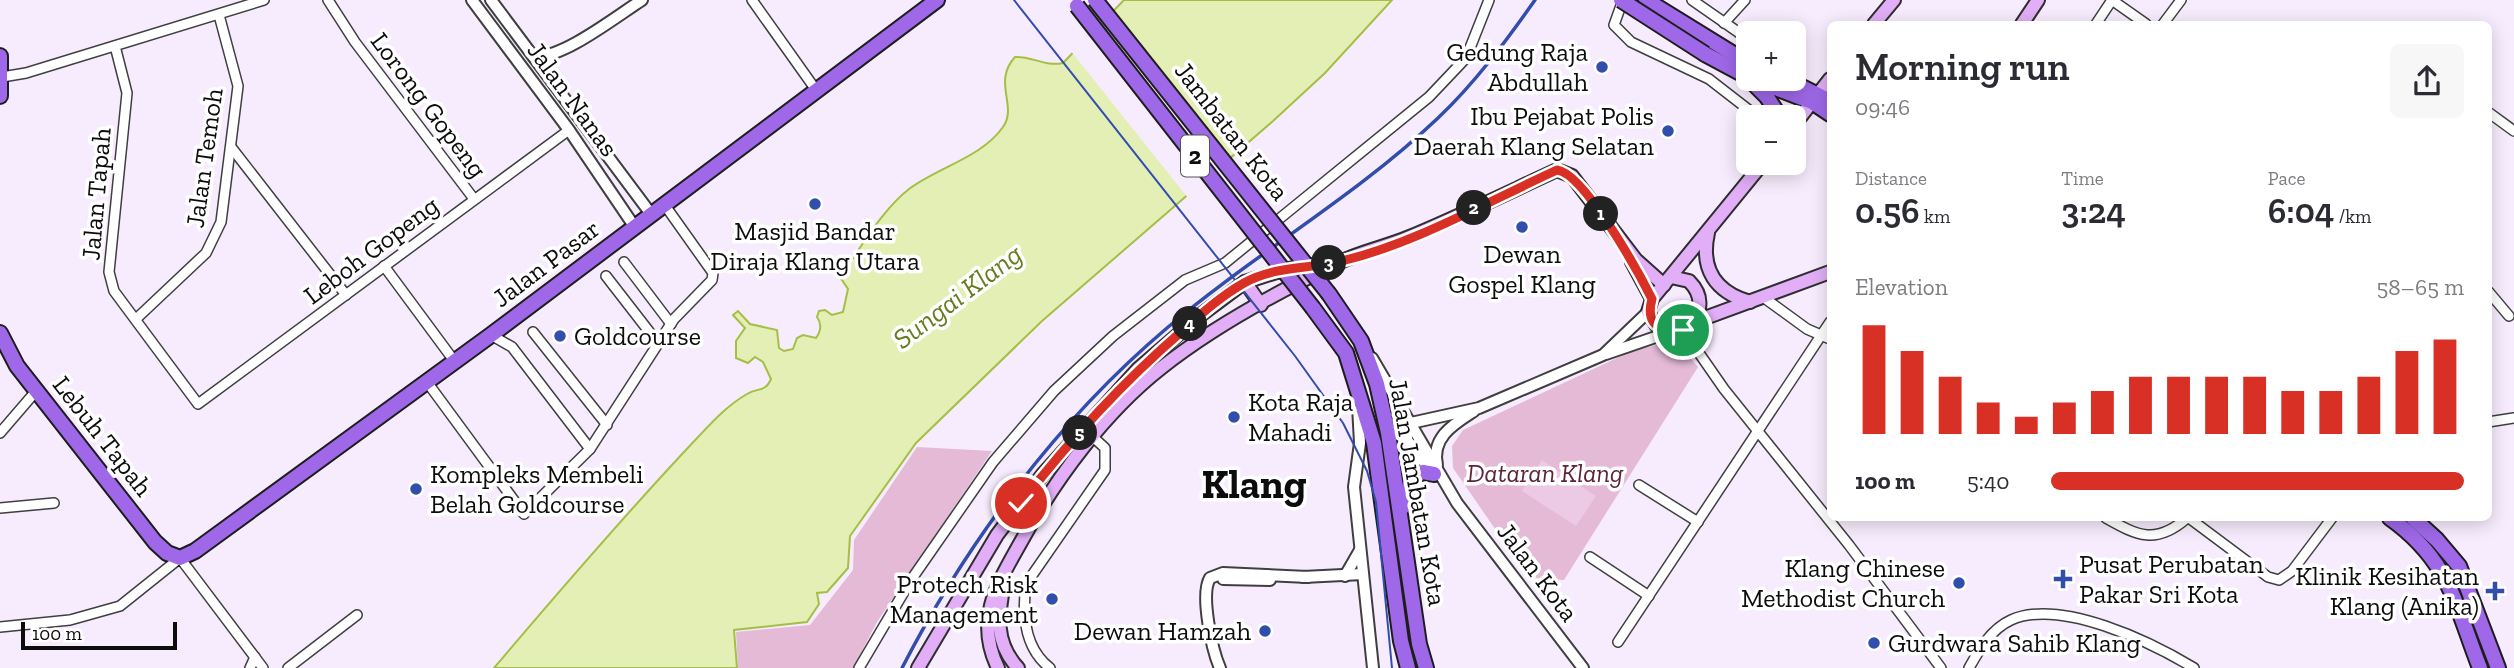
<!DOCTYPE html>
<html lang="en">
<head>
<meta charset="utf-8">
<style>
  body { margin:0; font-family:"Zilla Slab",serif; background:#f7f7f7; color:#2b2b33; height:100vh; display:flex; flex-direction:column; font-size:26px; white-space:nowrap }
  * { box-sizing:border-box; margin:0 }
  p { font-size:23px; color:#7c7c81 }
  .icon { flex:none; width:38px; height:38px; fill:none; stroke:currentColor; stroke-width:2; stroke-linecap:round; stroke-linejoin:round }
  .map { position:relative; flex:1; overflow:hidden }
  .drawer { position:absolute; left:1827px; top:21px; width:665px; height:500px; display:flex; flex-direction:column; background:#fff; border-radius:10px; box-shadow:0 4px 18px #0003 }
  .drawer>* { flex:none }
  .fabs { position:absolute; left:1736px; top:21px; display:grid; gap:14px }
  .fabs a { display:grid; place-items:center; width:70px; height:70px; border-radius:10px; background:#fff; box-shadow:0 4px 18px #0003; font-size:35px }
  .scale { position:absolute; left:21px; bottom:18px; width:156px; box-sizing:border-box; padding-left:7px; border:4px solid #0c0c0c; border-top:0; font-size:19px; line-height:24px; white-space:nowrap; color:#0c0c0c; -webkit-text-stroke:5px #fff; paint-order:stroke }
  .pin { position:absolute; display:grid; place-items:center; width:60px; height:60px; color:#fff; margin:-30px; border:4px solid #fff; border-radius:50%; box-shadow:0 2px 7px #0007 }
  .km { position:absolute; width:35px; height:35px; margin:-18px; border-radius:50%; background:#222; color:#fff; font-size:19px; line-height:35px; text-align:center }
  .round { display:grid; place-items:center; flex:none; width:74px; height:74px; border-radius:10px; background:#f7f7f7 }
  .head { display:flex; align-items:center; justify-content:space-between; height:119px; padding:0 28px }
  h1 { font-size:38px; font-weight:600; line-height:52px }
  .metrics { display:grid; grid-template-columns:repeat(3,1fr); gap:10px; height:119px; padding:7px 28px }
  .metrics div { display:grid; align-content:center }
  .metrics b { font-size:35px; font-weight:600 }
  .metrics small { font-size:19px; font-weight:400 }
  .metrics p { font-size:19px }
  .chart { height:196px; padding:14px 28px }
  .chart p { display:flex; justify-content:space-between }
  .chart svg { width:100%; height:126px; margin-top:7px; stroke:#d93025; stroke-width:6 }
  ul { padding:0 28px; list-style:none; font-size:23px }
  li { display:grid; grid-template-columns:112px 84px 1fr; align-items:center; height:52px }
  li i { height:18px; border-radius:9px; background:#d93025 }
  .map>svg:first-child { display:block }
  .green { fill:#e4bad7 }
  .pitch { fill:#eccae6 }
  .water { fill:#e4efb6; stroke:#a4bf44; stroke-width:2 }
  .pier { fill:#f7ecfd }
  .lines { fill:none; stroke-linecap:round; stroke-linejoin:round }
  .minor-casing { stroke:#3f3f3f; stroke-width:12 }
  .tertiary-casing { stroke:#3f3f3f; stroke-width:14 }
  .secondary-casing { stroke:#2e2e2e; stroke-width:16 }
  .trunk-casing { stroke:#1d1d1d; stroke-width:18 }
  .minor { stroke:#fff; stroke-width:9 }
  .tertiary { stroke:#fff; stroke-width:10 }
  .secondary { stroke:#e1aef7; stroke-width:12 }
  .trunk { stroke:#9e68e8; stroke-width:14 }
  .tram { stroke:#324ead; stroke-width:2 }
  .rail { stroke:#324ead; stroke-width:3.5 }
  .trunk-bridge-casing { stroke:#1d1d1d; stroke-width:18; stroke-linecap:butt }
  .trunk-bridge { stroke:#9e68e8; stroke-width:14 }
  .route-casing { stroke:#fff; stroke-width:14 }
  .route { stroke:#d93025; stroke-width:9 }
  .poi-dot { fill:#324ead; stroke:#fff; stroke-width:2.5 }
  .labels { text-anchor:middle; stroke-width:7; stroke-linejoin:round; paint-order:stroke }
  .shield { fill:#fff; stroke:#555; stroke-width:2 }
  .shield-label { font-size:24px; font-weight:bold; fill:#0c0c0c }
  .poi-label { font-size:26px; fill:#0c0c0c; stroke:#fff; text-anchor:end }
  .street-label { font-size:26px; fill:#0c0c0c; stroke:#fff }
  .park-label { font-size:26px; font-style:italic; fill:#5c2339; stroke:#fff }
  .water-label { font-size:28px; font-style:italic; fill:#657d1f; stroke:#fff }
  .town-label { font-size:40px; font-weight:bold; fill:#0c0c0c; stroke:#fff }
</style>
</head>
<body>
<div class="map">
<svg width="2514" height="668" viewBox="0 0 2514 668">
  <rect width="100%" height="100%" fill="#f7ecfd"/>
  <g class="green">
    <polygon points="1676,341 1698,367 1564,580 1529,578 1453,468 1452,446 1463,430 1634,350"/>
    <polygon points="917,447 992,451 877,622 853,668 738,668 736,632 810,625 853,570 854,540"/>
  </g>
  <polygon class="pitch" points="1542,460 1596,496 1576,526 1522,491"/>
  <path class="water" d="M1124 0H1392L1325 73 1273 121 1042 321 916 443 850 536 848 568 827 592 817 593 819 604 807 622 734 630 737 668H494C561 589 628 511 699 436 714 420 728 405 747 394 758 387 765 393 771 379L763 362 755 357 748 363 736 358V341L745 328 733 315 738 311 750 324 777 330 779 348 784 351 793 349 797 338 803 335 816 338C821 331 822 324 817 317L819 311 825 310 832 315 843 312 848 289 840 277C861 248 881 211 909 189 938 167 981 158 1003 127 1018 106 992 82 1015 57 1032 56 1045 67 1063 63Z"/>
  <polygon class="pier" points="1111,8 1233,160 1188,198 1070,50"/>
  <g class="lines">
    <defs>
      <g id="minor">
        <polyline points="328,0 355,42 474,199"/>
        <polyline points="752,0 816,90"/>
        <polyline points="1623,0 1614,25 1631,42 1709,79 1758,117"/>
        <polyline points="1692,0 1748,39"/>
        <polyline points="1724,23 1745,0"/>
        <polyline points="2096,24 2112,0 2146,24"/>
        <polyline points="2163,24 2181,0"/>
        <polyline points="115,46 127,93 109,272 114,291 198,404 569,130"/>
        <polyline points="2,77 26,73 264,0"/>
        <polyline points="2488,112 2514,131"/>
        <polyline points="231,147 346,295"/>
        <polyline points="624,262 671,324"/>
        <polyline points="384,266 455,362"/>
        <polyline points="606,276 658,343"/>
        <polyline points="2488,291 2509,316"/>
        <polyline points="1763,297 1807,329 1830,339"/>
        <polyline points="136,319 206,253 221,222 238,86 219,15"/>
        <polyline points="1683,330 1724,389 1849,545 1941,668"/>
        <polyline points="533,332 607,425"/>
        <polyline points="491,335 512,347 590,449"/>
        <polyline points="427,382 524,514 590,449 674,319 712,280 713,273 664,204"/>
        <polyline points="2488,422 2514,418"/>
        <polyline points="0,433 37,390"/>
        <polyline points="1639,485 1698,522"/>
        <polyline points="0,508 54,503"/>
        <path d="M2106 518C2138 536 2156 545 2187 518"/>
        <polyline points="2189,518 2268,577 2279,580 2292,571 2332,518"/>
        <polyline points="1590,557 1649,596"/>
        <polyline points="0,627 70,620 120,606 180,558 263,668"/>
        <polyline points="1618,642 1830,322"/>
        <polyline points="250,668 255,657"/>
        <polyline points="288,668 357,615"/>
        <polyline points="859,668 911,580 993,462 1054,391 1113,336 1185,280 1225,263 1429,97 1466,58 1489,0"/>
        <path d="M1050 668C1024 648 1022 614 1026 584L1105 470V448L1094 438"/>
        <path d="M1969 668C1979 650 1991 629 2011 620 2061 598 2151 642 2194 668"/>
      </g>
      <g id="tertiary">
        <polyline points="472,0 569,130 634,226"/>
        <polyline points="491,0 651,214"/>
        <path d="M533 56C560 61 618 15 642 0"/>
        <polyline points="1606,354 1673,331"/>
        <polyline points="1372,358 1457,503 1583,668"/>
        <polyline points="1358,406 1360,443 1354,487 1373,668"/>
        <path d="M1437 465C1431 437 1454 424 1474 411"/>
        <polyline points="1434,475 1407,440 1407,427 1411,423 1479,408 1603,355 1648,312"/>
        <polyline points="1345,576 1360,550"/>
        <polyline points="1303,577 1363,574"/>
        <polyline points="1223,579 1270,580"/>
        <path d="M1220 668C1212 650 1200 594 1210 578L1223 573 1308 577"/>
      </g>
      <g id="secondary">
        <polyline points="1874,24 1894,0"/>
        <polyline points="2022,24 2038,0"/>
        <polyline points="1794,125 1830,79"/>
        <path d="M1708 233C1700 269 1715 292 1750 302"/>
        <polyline points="1632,262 1652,299"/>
        <path d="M1671 277 1689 281C1706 298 1701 317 1683 330L1657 326 1648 312 1652 299 1763 163"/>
        <polyline points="1245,282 1261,305"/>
        <polyline points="1694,322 1830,272"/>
        <path d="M1004 583C998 615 994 642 1018 668"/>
        <polyline points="918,668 997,535 1043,474 1138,369 1202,314 1245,282 1283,270 1333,262"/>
        <path d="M998 668C974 619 998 583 1022 540 1056 478 1105 412 1161 368 1213 327 1277 292 1338 263 1360 252 1385 247 1407 238 1458 217 1507 193 1557 170L1572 176 1636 260 1664 285"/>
      </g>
      <g id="trunk">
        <polyline points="1646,0 1748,63"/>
        <polyline points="1705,54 1748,77"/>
        <polyline points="0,56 0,96"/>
        <polyline points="1752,79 1812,102 1830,114"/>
        <polyline points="1786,79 1830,101"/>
        <polyline points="1753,83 1767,97 1780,117"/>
        <polyline points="1329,294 1361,341 1377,384 1388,433 1419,644 1426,668"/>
        <polyline points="1313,308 1346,353 1374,443 1401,641 1408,668"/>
        <polyline points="0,333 17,366 155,542 167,553 180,558 195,551 491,335 937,0"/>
        <polyline points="1403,507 1412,477 1423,472 1434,474"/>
        <path d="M2390 518C2450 561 2455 604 2480 668"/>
        <polyline points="2413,518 2437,540 2459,566 2498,668"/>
      </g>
    </defs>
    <use href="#minor" class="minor-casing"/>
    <use href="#tertiary" class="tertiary-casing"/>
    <use href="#secondary" class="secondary-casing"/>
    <use href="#trunk" class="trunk-casing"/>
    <use href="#minor" class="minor"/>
    <use href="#tertiary" class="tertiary"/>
    <use href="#secondary" class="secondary"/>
    <use href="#trunk" class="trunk"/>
    <polyline class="tram" points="1014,0 1295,356 1343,423 1367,471 1376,502 1392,668"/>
    <path class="rail" d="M902 668C967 542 1058 420 1167 328 1254 254 1355 197 1438 118 1475 83 1506 41 1535 0"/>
    <defs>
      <g id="trunk-bridge">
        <polyline points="1095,0 1329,294"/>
        <polyline points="1621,0 1705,54"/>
        <polyline points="1077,6 1313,308"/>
      </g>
    </defs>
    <use href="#trunk-bridge" class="trunk-bridge-casing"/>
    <use href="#trunk-bridge" class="trunk-bridge"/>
  </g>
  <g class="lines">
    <defs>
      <path id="route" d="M1021 503C1069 441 1122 383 1181 332 1200 315 1221 296 1244 283 1274 266 1309 269 1342 261 1416 243 1487 202 1557 170 1584 173 1639 273 1652 299 1645 325 1659 331 1683 330"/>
    </defs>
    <use href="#route" class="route-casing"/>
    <use href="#route" class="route"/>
  </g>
  <g class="poi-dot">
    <circle cx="1602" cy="67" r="7"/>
    <circle cx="1668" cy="131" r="7"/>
    <circle cx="815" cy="204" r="7"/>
    <circle cx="1522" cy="227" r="7"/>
    <circle cx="560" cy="336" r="7"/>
    <circle cx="1234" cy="417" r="7"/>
    <circle cx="416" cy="489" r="7"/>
    <path d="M2059.5 568.5h7v7h7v7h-7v7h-7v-7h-7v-7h7z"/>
    <circle cx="1959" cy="583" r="7"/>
    <path d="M2491.5 580.5h7v7h7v7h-7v7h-7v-7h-7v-7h7z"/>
    <circle cx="1052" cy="599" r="7"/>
    <circle cx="1265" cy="631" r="7"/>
    <circle cx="1874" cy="643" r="7"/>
  </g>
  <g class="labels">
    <rect class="shield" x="1181" y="135.5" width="28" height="41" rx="5"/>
    <g class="shield-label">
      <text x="1195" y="164">2</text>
    </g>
    <g class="poi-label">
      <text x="1588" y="61">Gedung Raja<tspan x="1588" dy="30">Abdullah</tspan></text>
      <text x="1654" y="125">Ibu Pejabat Polis<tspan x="1654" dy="30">Daerah Klang Selatan</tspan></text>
      <text x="815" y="240" text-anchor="middle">Masjid Bandar<tspan x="815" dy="30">Diraja Klang Utara</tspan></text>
      <text x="1522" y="263" text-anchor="middle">Dewan<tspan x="1522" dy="30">Gospel Klang</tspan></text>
      <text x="574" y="345" text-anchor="start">Goldcourse</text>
      <text x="1248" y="411" text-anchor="start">Kota Raja<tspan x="1248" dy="30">Mahadi</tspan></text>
      <text x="430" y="483" text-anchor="start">Kompleks Membeli<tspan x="430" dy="30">Belah Goldcourse</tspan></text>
      <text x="2079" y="573" text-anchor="start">Pusat Perubatan<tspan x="2079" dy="30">Pakar Sri Kota</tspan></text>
      <text x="1945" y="577">Klang Chinese<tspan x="1945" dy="30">Methodist Church</tspan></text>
      <text x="2479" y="585">Klinik Kesihatan<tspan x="2479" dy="30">Klang (Anika)</tspan></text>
      <text x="1038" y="593">Protech Risk<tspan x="1038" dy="30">Management</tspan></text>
      <text x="1251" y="640">Dewan Hamzah</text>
      <text x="1888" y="652" text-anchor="start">Gurdwara Sahib Klang</text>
    </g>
    <g class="street-label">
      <text transform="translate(573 99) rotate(54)" y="9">Jalan Nanas</text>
      <text transform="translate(429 105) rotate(53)" y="9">Lorong Gopeng</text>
      <text transform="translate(1232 131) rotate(52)" y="9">Jambatan Kota</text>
      <text transform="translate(204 158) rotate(-82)" y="9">Jalan Temoh</text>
      <text transform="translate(96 194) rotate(-85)" y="9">Jalan Tapah</text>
      <text transform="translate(371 250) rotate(-37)" y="9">Leboh Gopeng</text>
      <text transform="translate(546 263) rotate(-37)" y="9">Jalan Pasar</text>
      <text transform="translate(103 436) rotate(52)" y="9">Lebuh Tapah</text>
      <text transform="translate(1418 492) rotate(80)" y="9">Jalan Jambatan Kota</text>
      <text transform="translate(1538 572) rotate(53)" y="9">Jalan Kota</text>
    </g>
    <g class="park-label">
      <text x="1545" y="482">Dataran Klang</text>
    </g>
    <g class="water-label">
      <text transform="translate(957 296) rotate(-37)" y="10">Sungai Klang</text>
    </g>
    <g class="town-label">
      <text x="1254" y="498">Klang</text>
    </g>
  </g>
</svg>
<div class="fabs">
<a>+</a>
<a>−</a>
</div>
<div class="scale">100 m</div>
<div class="pin" style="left:1683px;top:330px;background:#1e9e55"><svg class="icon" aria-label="arrive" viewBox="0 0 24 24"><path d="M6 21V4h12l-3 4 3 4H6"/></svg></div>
<div class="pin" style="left:1021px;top:503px;background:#d93025"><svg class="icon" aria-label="check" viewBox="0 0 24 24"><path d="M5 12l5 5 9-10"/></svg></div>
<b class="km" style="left:1601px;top:214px">1</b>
<b class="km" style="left:1474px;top:208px">2</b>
<b class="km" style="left:1329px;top:263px">3</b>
<b class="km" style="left:1190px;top:324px">4</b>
<b class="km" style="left:1080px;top:433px">5</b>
<section class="drawer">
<div class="head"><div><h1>Morning run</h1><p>09:46</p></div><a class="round"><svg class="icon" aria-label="share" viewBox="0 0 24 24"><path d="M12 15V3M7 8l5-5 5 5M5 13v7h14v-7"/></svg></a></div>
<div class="metrics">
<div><p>Distance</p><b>0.56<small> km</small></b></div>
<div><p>Time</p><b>3:24</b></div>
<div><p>Pace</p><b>6:04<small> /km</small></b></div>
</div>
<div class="chart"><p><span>Elevation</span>58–65 m</p>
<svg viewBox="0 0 160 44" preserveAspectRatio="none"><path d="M5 44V6M15 44V15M25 44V24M35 44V33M45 44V38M55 44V33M65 44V29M75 44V24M85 44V24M95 44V24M105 44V24M115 44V29M125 44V29M135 44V24M145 44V15M155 44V11"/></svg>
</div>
<ul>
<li><b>100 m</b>5:40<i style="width:100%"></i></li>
</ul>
</section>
</div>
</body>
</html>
